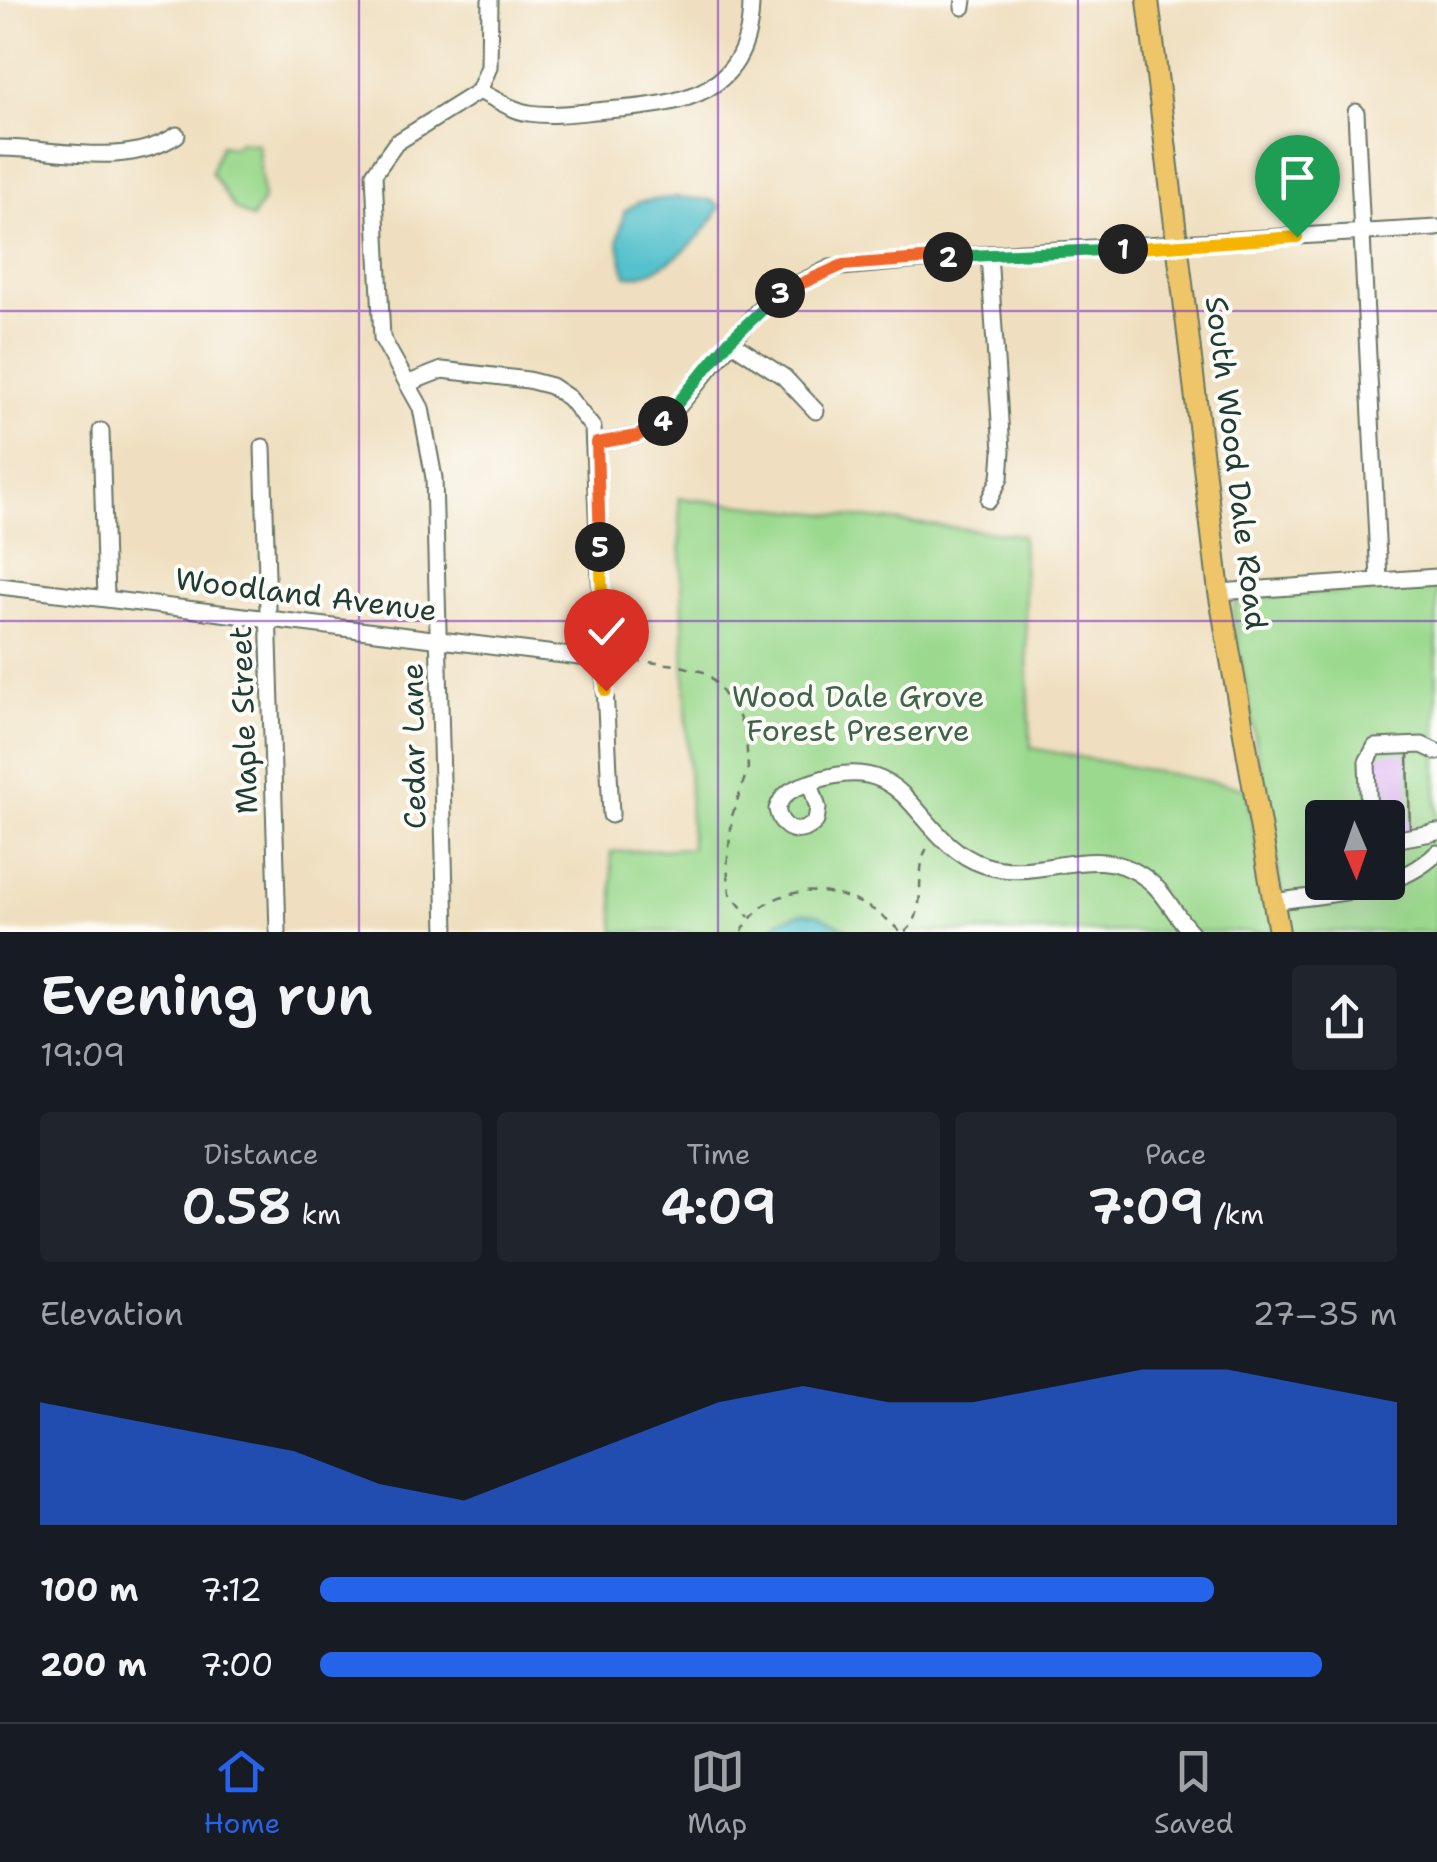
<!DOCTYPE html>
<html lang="en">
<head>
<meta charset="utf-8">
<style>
  body { margin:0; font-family:"Shantell Sans",sans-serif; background:#20242c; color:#f1f3f6; height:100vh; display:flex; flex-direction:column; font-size:38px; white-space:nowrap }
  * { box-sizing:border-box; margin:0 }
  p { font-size:32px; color:#9ea1a6 }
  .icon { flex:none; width:55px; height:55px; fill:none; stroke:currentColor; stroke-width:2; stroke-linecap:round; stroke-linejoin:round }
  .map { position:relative; height:932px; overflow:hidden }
  .drawer { display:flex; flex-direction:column; background:#171b24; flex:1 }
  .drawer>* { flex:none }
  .needle { width:65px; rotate:178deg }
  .buttons { position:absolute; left:1305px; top:800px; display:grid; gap:20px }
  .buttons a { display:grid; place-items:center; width:100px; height:100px; border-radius:10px; background:#171b24; box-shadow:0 10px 40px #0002; font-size:50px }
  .pin { position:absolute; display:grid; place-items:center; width:85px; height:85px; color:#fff; margin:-102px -42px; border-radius:50% 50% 50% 0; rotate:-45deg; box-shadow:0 0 10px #0007 }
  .pin .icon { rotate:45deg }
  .km { position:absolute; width:50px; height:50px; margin:-25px; border-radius:50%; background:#222; color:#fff; font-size:28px; line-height:50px; text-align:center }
  .round { display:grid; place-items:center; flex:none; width:105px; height:105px; border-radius:10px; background:#20242c }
  .overview { display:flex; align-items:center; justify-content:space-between; height:170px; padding:0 40px }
  h1 { font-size:55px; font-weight:600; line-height:75px }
  .metrics { display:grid; grid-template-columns:repeat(3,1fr); gap:15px; height:170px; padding:10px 40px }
  .metrics div { display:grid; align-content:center; border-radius:10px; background:#20242c; text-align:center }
  .metrics b { font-size:50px; font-weight:600 }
  .metrics small { font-size:28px; font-weight:400 }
  .metrics p { font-size:28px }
  .chart { height:280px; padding:20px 40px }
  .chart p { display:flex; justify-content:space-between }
  .chart svg { width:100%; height:180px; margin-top:10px; fill:#2563eb; opacity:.7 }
  ul { padding:0 40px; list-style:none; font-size:32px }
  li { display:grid; grid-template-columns:160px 120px 1fr; align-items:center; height:75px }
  li i { height:25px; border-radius:12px; background:#2563eb }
  .dock { display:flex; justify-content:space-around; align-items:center; height:140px; border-top:2px solid #363941; background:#171b24; font-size:28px; color:#9ea1a6 }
  .dock a { display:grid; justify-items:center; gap:5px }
  .dock .active { color:#2563eb }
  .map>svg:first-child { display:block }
  .green { fill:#9bd98e; stroke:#5d8b61; stroke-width:2.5; fill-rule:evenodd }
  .water { fill:#54c1cc; stroke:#3a7f80; stroke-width:2.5 }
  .building { fill:#daaff3 }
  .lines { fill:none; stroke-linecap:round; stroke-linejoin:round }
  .minor-casing { stroke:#687665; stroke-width:19 }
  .major-casing { stroke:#687665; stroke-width:24 }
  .path { stroke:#687665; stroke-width:2.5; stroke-dasharray:8 8; stroke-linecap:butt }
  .minor { stroke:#fff; stroke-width:15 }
  .major { stroke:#eec569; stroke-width:20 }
  .split-1-casing { stroke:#fff; stroke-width:20 }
  .split-2-casing { stroke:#fff; stroke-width:20 }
  .split-3-casing { stroke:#fff; stroke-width:20 }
  .split-4-casing { stroke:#fff; stroke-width:20 }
  .split-5-casing { stroke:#fff; stroke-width:20 }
  .split-6-casing { stroke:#fff; stroke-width:20 }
  .split-1 { stroke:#f5b400; stroke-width:12 }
  .split-2 { stroke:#22a559; stroke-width:12 }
  .split-3 { stroke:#f0652b; stroke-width:12 }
  .split-4 { stroke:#22a559; stroke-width:12 }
  .split-5 { stroke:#f0652b; stroke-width:12 }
  .split-6 { stroke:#f5b400; stroke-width:12 }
  .grid { fill:none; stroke:#7b2cbf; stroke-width:2.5; stroke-opacity:0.55 }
  .labels { text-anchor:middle; stroke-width:8; stroke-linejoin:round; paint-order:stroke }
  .street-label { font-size:30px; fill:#1f3d34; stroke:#fdfcf7 }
  .park-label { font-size:30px; fill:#3e644a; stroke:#fdfcf7 }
</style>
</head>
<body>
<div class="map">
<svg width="1437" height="932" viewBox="0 0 1437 932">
  <rect width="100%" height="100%" fill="#fdfcf7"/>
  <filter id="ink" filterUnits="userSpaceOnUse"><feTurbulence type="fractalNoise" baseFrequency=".01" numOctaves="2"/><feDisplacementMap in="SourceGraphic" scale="20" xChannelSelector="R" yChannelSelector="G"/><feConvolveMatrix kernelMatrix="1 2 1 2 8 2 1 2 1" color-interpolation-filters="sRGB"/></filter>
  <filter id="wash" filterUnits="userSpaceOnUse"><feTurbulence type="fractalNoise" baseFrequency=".0048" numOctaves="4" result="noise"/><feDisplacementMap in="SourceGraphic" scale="40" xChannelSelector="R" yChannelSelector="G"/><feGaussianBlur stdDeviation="2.25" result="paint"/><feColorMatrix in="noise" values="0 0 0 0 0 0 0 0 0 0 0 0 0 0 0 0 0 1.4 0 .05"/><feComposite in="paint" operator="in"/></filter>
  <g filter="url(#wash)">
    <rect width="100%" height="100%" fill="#efdfc0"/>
    <g class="green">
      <polygon points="239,142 258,144 263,200 252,219 234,208 211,172 221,145 233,147"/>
      <polygon points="679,498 1022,535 1031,748 1245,788 1274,932 615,932 611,852 691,848"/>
      <path d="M1437 588V932H1289L1233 614 1235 602 1251 597ZM1322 818H1388V882H1322Z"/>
    </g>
    <g class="water">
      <path d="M677 197 711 200 720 207C704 238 662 277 626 276L618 242 624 212 639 202Z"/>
      <polygon points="803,913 816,914 854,932 768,932 779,921"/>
    </g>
    <g id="blocks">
      <polygon class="building" points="1374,753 1408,753 1410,833 1388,833 1388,818 1376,818"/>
    </g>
  </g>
  <g filter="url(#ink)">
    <use href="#blocks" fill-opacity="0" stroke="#687665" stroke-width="2.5"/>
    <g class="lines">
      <defs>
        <g id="minor">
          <polyline points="963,7 964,0"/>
          <path d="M479 91C494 98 512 111 529 113 553 117 582 112 606 110 684 105 751 94 751 0"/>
          <polyline points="1356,112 1379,580"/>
          <path d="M0 148C57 148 125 169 177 135"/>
          <polyline points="729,341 784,377 816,411"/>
          <polyline points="409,383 442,370 528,380 551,386 569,398 593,428 611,815"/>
          <polyline points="101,431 106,598"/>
          <polyline points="597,443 637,436 668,419 760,308 784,290 830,268 989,254 1437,228"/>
          <polyline points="263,447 278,932"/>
          <polyline points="989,500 1000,478 1002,451 989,254"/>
          <polyline points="0,586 604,660"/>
          <polyline points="1219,592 1437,577"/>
          <path d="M810 783 818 808 816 821C800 838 781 830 777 809 783 791 795 788 812 782 913 745 912 841 984 865 1041 884 1093 838 1147 879 1166 893 1174 915 1191 932"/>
          <polyline points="1369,818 1367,762 1375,747 1422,745 1437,752"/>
          <polyline points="1388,841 1437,832"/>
          <path d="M1273 902C1328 893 1395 894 1437 853"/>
          <polyline points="446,932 434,478 421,408 382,338 374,174 396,143 479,91 489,67 490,0"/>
        </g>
        <polyline id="major" points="1148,0 1219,592 1279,932"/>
      </defs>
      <use href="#minor" class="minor-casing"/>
      <use href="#major" class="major-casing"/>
      <g class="path">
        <polyline points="618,659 677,665 708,673 738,714 746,736 748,768 732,816 727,867 730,893 749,917"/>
        <path d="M742 932C773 870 861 887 900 932"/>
        <path d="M905 932C930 912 912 873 928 846"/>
      </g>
      <use href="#minor" class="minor"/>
      <use href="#major" class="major"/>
    </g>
  </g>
  <g class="lines" filter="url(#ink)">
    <defs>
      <polyline id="split-1" points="1123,249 1297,237"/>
      <polyline id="split-2" points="948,257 1123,249"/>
      <polyline id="split-3" points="780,293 843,265 948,257"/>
      <polyline id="split-4" points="663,421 729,341 780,293"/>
      <polyline id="split-5" points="600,547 597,443 637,436 663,421"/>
      <polyline id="split-6" points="600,547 606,691"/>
    </defs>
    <use href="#split-1" class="split-1-casing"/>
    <use href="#split-2" class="split-2-casing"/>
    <use href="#split-3" class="split-3-casing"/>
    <use href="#split-4" class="split-4-casing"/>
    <use href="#split-5" class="split-5-casing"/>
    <use href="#split-6" class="split-6-casing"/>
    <use href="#split-1" class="split-1"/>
    <use href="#split-2" class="split-2"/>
    <use href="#split-3" class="split-3"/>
    <use href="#split-4" class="split-4"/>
    <use href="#split-5" class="split-5"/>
    <use href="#split-6" class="split-6"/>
  </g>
  <path class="grid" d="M359 0V932M718 0V932M1078 0V932M0 311H1437M0 621H1437"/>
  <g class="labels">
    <g class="street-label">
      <text transform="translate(1236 463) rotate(83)" y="10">South Wood Dale Road</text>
      <text transform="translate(306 595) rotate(7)" y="10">Woodland Avenue</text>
      <text transform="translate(244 720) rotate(-92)" y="10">Maple Street</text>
      <text transform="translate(414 746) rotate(-91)" y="10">Cedar Lane</text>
    </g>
    <g class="park-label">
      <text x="858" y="707">Wood Dale Grove<tspan x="858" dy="34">Forest Preserve</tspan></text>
    </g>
  </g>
</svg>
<div class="buttons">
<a><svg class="needle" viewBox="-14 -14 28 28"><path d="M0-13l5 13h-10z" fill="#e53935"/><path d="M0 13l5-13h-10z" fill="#9ea1a6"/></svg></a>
</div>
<div class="pin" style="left:1297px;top:237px;background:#1e9e55"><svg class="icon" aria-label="arrive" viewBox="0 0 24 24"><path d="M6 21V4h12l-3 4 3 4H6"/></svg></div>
<div class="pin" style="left:606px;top:691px;background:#d93025"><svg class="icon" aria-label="check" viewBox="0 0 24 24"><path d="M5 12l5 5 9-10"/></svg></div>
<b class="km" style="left:1123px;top:249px">1</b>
<b class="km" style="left:948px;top:257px">2</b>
<b class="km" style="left:780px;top:293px">3</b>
<b class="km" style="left:663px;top:421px">4</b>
<b class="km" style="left:600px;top:547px">5</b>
</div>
<section class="drawer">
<div class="overview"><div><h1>Evening run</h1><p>19:09</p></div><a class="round"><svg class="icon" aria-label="share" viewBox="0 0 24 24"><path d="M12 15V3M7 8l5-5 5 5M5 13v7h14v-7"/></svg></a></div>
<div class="metrics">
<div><p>Distance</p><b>0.58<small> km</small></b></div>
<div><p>Time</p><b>4:09</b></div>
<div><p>Pace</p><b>7:09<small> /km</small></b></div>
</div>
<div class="chart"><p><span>Elevation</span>27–35 m</p>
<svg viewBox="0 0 160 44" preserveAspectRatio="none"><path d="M0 44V14L10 18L20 22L30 26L40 34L50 38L60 30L70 22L80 14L90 10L100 14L110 14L120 10L130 6L140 6L150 10L160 14V44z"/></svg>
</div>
<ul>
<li><b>100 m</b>7:12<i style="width:83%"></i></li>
<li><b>200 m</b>7:00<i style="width:93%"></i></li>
</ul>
</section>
<nav class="dock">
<a class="active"><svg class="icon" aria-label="home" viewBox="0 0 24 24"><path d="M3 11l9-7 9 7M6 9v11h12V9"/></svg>Home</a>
<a><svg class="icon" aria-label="map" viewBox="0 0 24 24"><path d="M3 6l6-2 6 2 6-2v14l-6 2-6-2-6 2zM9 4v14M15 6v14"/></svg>Map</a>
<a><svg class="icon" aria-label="saved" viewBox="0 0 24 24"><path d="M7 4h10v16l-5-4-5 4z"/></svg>Saved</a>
</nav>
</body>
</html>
